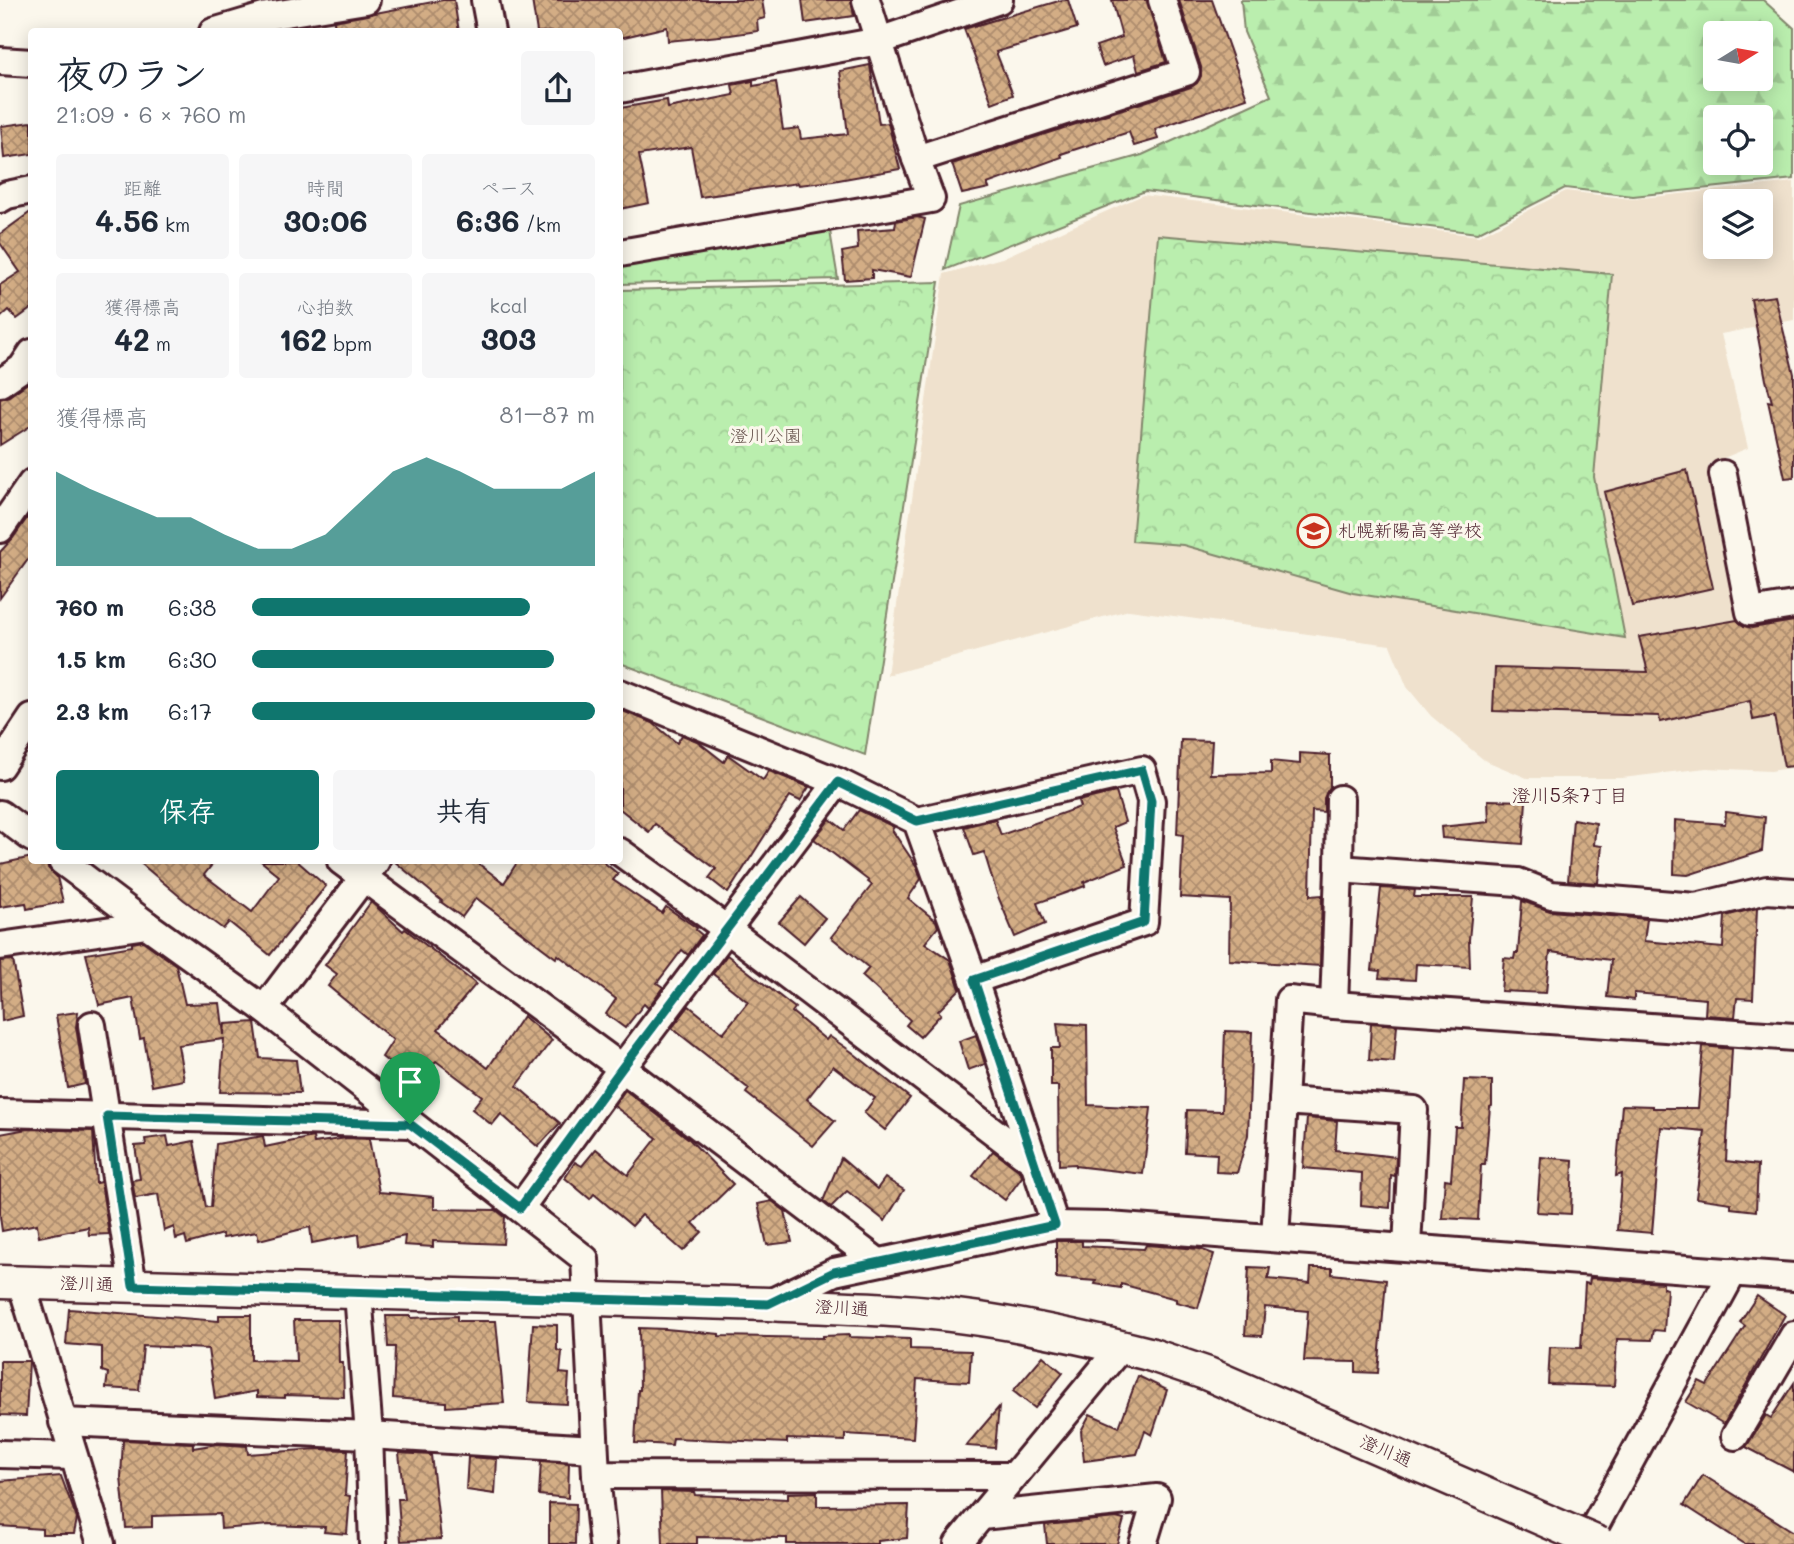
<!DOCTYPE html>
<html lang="ja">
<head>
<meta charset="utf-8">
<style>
  body { margin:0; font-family:Mali,"Klee One",sans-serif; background:#f6f6f7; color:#1f2937; height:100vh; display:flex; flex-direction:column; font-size:26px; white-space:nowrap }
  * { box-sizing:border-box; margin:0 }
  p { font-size:23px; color:#747a83 }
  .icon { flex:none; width:38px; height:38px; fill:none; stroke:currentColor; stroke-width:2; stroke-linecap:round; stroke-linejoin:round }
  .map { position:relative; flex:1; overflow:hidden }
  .drawer { position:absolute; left:28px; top:28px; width:595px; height:836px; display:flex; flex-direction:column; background:#fff; border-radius:7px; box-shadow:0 4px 18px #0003 }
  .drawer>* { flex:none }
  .needle { width:46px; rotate:79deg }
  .tools { position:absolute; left:1703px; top:21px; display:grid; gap:14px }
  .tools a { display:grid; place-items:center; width:70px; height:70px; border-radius:7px; background:#fff; box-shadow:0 4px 18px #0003; font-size:35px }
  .pin { position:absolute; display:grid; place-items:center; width:60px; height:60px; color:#fff; margin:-72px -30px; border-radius:50% 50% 50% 0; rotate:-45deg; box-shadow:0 0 7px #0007 }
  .pin .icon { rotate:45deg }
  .round { display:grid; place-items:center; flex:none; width:74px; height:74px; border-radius:7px; background:#f6f6f7 }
  .summary { display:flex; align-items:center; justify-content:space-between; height:119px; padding:0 28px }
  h1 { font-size:38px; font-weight:800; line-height:52px }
  .figures { display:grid; grid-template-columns:repeat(3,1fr); gap:10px; height:119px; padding:7px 28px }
  .figures div { display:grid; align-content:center; border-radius:7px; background:#f6f6f7; text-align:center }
  .figures b { font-size:30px; font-weight:800 }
  .figures small { font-size:19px; font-weight:400 }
  .figures p { font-size:19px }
  .chart { height:196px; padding:14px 28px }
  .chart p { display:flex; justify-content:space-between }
  .chart svg { width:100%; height:126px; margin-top:7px; fill:#0f766e; opacity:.7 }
  .button { display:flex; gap:14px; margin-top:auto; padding:14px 28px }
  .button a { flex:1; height:80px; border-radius:7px; background:#0f766e; color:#fff; font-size:28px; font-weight:800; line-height:80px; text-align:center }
  .button a+a { background:#f6f6f7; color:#1f2937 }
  ul { padding:0 28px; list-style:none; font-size:23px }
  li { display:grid; grid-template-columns:112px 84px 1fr; align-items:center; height:52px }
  li i { height:18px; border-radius:9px; background:#0f766e }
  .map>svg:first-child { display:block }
  .built { fill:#efe1cd; fill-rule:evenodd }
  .forest { fill:url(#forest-firs); stroke:#82866c; stroke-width:2; fill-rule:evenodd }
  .park { fill:url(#park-crowns); stroke:#82866c; stroke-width:2 }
  .building { fill:url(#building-cross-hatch); stroke:#4a1f2b; stroke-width:2 }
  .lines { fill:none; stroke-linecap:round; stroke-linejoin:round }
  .minor-casing { stroke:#4a1f2b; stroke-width:32 }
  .tertiary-casing { stroke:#4a1f2b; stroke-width:37 }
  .minor { stroke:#fbf7ec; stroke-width:26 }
  .tertiary { stroke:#fbf7ec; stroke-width:32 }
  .tertiary-bridge-casing { stroke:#4a1f2b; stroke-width:37; stroke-linecap:butt }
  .tertiary-bridge { stroke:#fbf7ec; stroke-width:32 }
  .route-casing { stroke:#fff; stroke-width:14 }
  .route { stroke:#0f766e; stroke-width:9 }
  .labels { text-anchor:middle; stroke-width:6; stroke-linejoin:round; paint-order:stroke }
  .park-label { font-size:18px; fill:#66534c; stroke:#fbf7ec }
  .poi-label { font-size:18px; fill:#4a1f2b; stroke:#fbf7ec; text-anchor:start }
  .street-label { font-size:18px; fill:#4a1f2b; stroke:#fbf7ec }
  .neighbourhood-label { font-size:19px; fill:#4a1f2b; stroke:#fbf7ec }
</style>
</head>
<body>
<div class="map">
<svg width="1794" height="1544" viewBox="0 0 1794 1544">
  <defs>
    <pattern id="forest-firs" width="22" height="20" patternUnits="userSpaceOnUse" patternTransform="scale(1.75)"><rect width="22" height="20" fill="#baeeae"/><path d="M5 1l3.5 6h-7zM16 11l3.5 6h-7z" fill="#a1cc96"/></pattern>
    <pattern id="park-crowns" width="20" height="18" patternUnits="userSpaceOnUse" patternTransform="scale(1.75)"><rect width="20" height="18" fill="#baeeae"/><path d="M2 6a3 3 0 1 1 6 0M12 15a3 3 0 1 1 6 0" fill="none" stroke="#a1cc96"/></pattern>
    <pattern id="building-cross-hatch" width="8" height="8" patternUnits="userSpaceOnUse" patternTransform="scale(1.75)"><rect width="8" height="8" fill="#d3ad85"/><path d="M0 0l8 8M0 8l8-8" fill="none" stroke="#ad8c6d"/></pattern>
  </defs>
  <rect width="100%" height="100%" fill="#fbf7ec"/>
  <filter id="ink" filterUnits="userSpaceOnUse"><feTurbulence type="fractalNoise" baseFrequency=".0143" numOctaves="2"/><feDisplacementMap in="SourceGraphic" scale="14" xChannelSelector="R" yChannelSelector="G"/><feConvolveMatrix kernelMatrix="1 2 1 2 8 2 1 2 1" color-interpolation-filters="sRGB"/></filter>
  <g filter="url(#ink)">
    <path class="built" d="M1794 182V320L1721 334 1748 448 1709 464 1736 608 1794 597V767L1771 771 1706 768 1622 778H1527L1484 760 1431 716 1407 687 1390 645 1129 610 887 675 944 274 1002 258 1143 195 1479 236 1566 191 1632 199ZM1715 201H1760V247H1715Z"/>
    <path class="forest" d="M1241 0H1763L1794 28V179L1633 196 1565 188 1477 233 1145 191 945 270 959 206 1142 155 1271 96 1244 32ZM1715 33H1760V79H1715ZM1715 117H1760V163H1715Z"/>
    <g class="park">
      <polygon points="828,219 838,279 620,284 620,251"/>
      <polygon points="1158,235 1612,274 1594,477 1625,638 1353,593 1183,545 1132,541"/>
      <polygon points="939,282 865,755 620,663 620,290"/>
    </g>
    <g class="building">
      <polygon points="443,0 454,0 459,32 335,32 334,21"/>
      <polygon points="532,0 762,0 765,18 757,20 758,31 730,35 668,41 667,27 620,38 620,32 537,32"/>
      <polygon points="802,0 851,0 854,16 805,23"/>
      <polygon points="1062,0 1068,0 1077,28 996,52 1013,95 992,103 964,29"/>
      <polygon points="1112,0 1147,0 1166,62 1138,71 1134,55 1103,66 1096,46 1122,37"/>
      <polygon points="1179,0 1212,0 1247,98 1155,129 1158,139 1134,146 1129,132 1061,154 1062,157 987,184 989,188 962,194 952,164 1191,87 1197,83 1201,76 1201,67"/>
      <polygon points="870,65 879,124 888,123 900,169 833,181 799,185 798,183 700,197 691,147 639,155 649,203 620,209 620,108 667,100 668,108 734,95 732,85 753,81 753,86 776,82 783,130 799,128 801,139 848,134 840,71"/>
      <polygon points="32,122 32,154 4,158 1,126"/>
      <polygon points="32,211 32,308 17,319 9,310 0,318 0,285 20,272 0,243 0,234"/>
      <polygon points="917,217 925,219 911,277 872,270 872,278 845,280 842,252 858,249 857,231 895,228 896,221"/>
      <polygon points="1775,296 1794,374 1794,477 1785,478 1768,401 1772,402 1766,380 1751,299"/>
      <polygon points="32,380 32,425 0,445 0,399 9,396"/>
      <polygon points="1687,470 1713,588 1632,606 1604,492"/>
      <polygon points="32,511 32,554 0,598 0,552 13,538"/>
      <polygon points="1737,620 1744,626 1752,628 1794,621 1794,766 1784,767 1774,716 1753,720 1750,701 1660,722 1659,716 1493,711 1495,668 1648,672 1639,637"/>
      <polygon points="620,710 653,723 677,743 682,735 697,741 724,762 728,755 763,780 769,771 809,787 800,801 790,796 728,893 709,878 716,869 655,824 649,832 620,809"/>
      <polygon points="1181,740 1212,741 1210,774 1271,773 1271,761 1300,764 1300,753 1330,755 1330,787 1324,798 1324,812 1312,811 1310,896 1322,895 1320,966 1229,960 1230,900 1180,897 1183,835 1177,834"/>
      <polygon points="1116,792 1125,822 1113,827 1127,865 1084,882 1085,886 1037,903 1045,924 1015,937 997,894 984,852 974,855 964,827 995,819 1001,835 1080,807 1078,801"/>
      <polygon points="1488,800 1526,801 1523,844 1442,838 1441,827 1489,822"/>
      <polygon points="859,810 894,827 892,830 917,867 921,879 908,898 936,921 938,927 925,943 950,960 960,989 938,1011 941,1014 920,1037 906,1025 910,1020 862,976 869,968 831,937 872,885 868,882 869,881 814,839 830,819 844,830"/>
      <polygon points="1726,812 1765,817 1762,851 1688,875 1674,874 1675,820 1725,824"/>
      <polygon points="1573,819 1596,823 1594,845 1602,846 1598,883 1568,881"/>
      <polygon points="32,857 32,861 47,861 48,868 57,877 63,902 27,909 26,903 0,907 0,864"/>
      <polygon points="138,861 215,861 204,875 252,912 279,876 261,861 297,861 326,886 270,955 229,922 223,929 184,900"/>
      <polygon points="394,861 475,861 504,883 518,861 602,861 618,874 613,880 662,913 666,907 697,928 696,930 702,935 688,955 682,950 657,983 663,987 648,1008 644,1004 625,1028 606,1014 616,999 558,955 556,958 476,898 462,917 441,902 442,901"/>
      <polygon points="1381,888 1415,890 1414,897 1473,897 1469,940 1470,967 1416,964 1415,980 1379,978 1380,971 1372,970"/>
      <polygon points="801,897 825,918 804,943 779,922"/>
      <polygon points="1522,901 1550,911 1647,919 1644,941 1723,948 1725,916 1757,908 1753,999 1737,998 1735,1017 1705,1015 1706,999 1634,993 1634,1000 1607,997 1611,960 1550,952 1546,993 1501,991 1504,958 1514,959 1515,953 1518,953"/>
      <polygon points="371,902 403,931 405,929 476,984 438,1029 488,1068 523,1016 552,1040 517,1086 560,1123 538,1147 501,1114 492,1125 472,1109 482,1096 436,1061 416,1084 382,1057 393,1040 328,986 337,974 325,965"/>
      <polygon points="143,941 176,965 185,1004 220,1003 224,1035 225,1024 255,1022 260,1058 296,1060 300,1093 220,1092 224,1039 178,1045 184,1080 152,1086 144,1038 140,1039 133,998 99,1005 86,954 132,946 132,943"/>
      <polygon points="727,955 795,1008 792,1012 826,1040 829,1036 852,1052 910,1098 885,1130 864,1113 875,1098 833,1066 807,1099 835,1121 813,1146 746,1093 749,1089 672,1028 689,1006 723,1033 748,1002 713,974"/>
      <polygon points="13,960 23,1016 2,1021 0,961"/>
      <polygon points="78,1012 76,1027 85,1084 68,1088 56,1015"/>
      <polygon points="1057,1023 1087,1025 1088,1105 1151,1108 1143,1174 1075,1166 1075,1164 1059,1165 1058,1086 1051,1086 1051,1048 1060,1048"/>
      <polygon points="1371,1023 1397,1025 1394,1062 1369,1060"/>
      <polygon points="1225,1031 1252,1032 1248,1135 1237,1173 1216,1172 1217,1154 1185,1152 1187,1110 1222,1111"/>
      <polygon points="976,1035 985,1064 968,1070 959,1041"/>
      <polygon points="1703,1046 1732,1049 1726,1161 1758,1165 1756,1211 1731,1208 1731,1203 1696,1198 1705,1131 1661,1127 1652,1233 1617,1230 1622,1174 1616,1176 1622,1105 1653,1106 1653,1108 1698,1108"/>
      <polygon points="1464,1080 1492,1081 1492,1106 1490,1107 1485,1165 1481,1165 1478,1220 1442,1218 1445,1179 1451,1180 1455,1127 1461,1127"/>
      <polygon points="625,1090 689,1139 733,1184 693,1223 702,1232 683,1251 642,1215 632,1226 594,1194 590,1199 565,1178 575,1162 582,1166 596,1149 628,1175 657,1138 614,1106"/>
      <polygon points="1307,1118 1337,1121 1335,1150 1396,1157 1395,1176 1391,1175 1390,1208 1361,1205 1362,1173 1303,1168"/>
      <polygon points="27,1129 93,1131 96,1183 101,1182 109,1234 89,1235 88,1227 39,1237 37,1224 2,1231 0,1217 0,1134"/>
      <polygon points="167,1136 169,1146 194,1141 206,1207 211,1207 216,1144 263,1136 265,1147 313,1137 314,1143 346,1138 369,1139 379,1192 434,1197 434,1209 496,1210 505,1217 503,1244 433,1241 433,1247 404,1245 405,1236 360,1246 359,1234 312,1243 310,1227 259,1240 257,1232 223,1238 222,1234 187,1244 185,1236 176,1239 174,1227 164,1231 158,1194 135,1198 132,1180 140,1179 135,1146 146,1145 145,1139"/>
      <polygon points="993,1151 1021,1172 1022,1177 1005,1200 973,1176"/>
      <polygon points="1541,1157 1573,1160 1571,1214 1537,1212"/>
      <polygon points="841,1158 877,1189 885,1178 904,1190 885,1221 847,1191 831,1207 823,1201"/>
      <polygon points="772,1201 785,1211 792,1242 767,1245 758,1204"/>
      <polygon points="1056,1241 1082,1241 1082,1246 1144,1249 1146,1245 1200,1249 1214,1254 1198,1308 1176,1302 1176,1299 1121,1284 1121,1288 1095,1284 1096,1281 1056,1278"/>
      <polygon points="1249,1267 1270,1268 1268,1279 1310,1283 1311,1268 1332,1268 1332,1274 1386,1280 1378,1373 1356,1372 1356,1362 1304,1361 1308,1311 1265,1307 1262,1336 1245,1335"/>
      <polygon points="1590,1278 1663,1283 1663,1288 1667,1289 1664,1331 1654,1330 1652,1340 1617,1339 1614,1386 1548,1384 1550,1347 1581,1348 1585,1283 1589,1284"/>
      <polygon points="1757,1296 1785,1315 1724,1424 1686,1402 1699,1381 1707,1385 1745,1326 1740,1322"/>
      <polygon points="69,1309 219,1321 219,1315 251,1315 251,1360 296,1361 294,1320 338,1320 339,1363 343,1363 344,1397 285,1395 285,1398 257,1397 257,1391 215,1399 208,1349 143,1346 139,1390 106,1388 108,1373 102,1371 102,1347 66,1344"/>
      <polygon points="386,1316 411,1316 411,1318 457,1316 457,1321 496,1321 504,1403 446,1407 446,1402 393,1398 395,1347 388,1347"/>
      <polygon points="533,1324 557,1325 557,1350 562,1352 560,1373 569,1374 567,1404 528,1402"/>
      <polygon points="639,1328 666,1329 719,1334 719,1336 823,1338 823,1336 849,1335 849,1337 910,1339 910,1349 971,1351 969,1382 917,1379 913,1438 845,1434 845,1441 787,1439 787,1443 673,1438 672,1445 635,1443 638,1390 640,1390"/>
      <polygon points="1043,1356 1063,1373 1035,1408 1013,1391"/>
      <polygon points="0,1361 29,1361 26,1416 0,1415"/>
      <polygon points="1138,1376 1167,1390 1152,1435 1145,1431 1137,1454 1084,1461 1081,1431 1090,1414 1119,1427"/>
      <polygon points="1794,1383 1794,1472 1746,1447 1766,1415 1771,1418"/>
      <polygon points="999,1407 995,1448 966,1446"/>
      <polygon points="123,1440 193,1443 193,1448 217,1444 247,1446 248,1454 317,1449 348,1450 345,1495 350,1496 347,1534 324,1532 325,1527 269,1525 221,1529 220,1514 152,1516 152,1527 126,1528 121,1477"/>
      <polygon points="399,1453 431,1455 441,1539 401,1541 398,1499 404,1499"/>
      <polygon points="468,1457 497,1459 495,1494 466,1490"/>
      <polygon points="541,1461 569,1463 568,1498 539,1495"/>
      <polygon points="1703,1475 1794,1532 1794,1544 1745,1544 1684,1505"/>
      <polygon points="61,1476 77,1519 74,1534 42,1534 42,1529 0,1526 0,1481"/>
      <polygon points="661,1491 694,1492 695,1495 788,1499 788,1493 817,1492 817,1506 909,1505 907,1538 878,1541 878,1544 787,1544 787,1538 697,1537 697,1544 663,1544"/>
      <polygon points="549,1503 576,1504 575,1544 549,1544"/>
      <polygon points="1116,1518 1124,1520 1117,1544 1047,1544 1045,1525"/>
    </g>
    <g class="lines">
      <defs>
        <g id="minor">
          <polyline points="485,0 491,32"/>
          <polyline points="213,32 267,16 366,0"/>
          <polyline points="0,61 32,63"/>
          <polyline points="620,89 879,41 999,0"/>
          <polyline points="916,159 1186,72 1162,0"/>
          <polyline points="0,199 7,195 32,190"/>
          <polyline points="620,253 931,199 916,159 866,0"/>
          <polyline points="0,383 22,368 32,353"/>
          <polyline points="1723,474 1750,612 1794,605"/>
          <polyline points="0,529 32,483"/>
          <polyline points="620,693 838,782 917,821 974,980 1055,1225"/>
          <polyline points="0,766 32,718"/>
          <polyline points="0,814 32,838"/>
          <polyline points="917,821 1142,770 1151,801 1144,922 974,980"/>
          <polyline points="620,852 728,930 1035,1163"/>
          <polyline points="62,861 147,925"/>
          <polyline points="341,861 622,1068 878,1262"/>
          <polyline points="1339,869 1340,799"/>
          <polyline points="0,946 147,925 264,1009 585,1259 596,1475 1014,1476"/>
          <polyline points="1334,1005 1794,1037"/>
          <polyline points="264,1009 376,861"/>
          <polyline points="92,1025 133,1286"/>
          <polyline points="1283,1101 1289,1000 1334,1005 1339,869 1518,882 1551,895 1696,907 1767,890 1794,892"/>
          <polyline points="0,1113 410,1124"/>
          <polyline points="520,1208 622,1068 838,782"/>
          <polyline points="1275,1238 1283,1101 1414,1110 1407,1247"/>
          <polyline points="21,1282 101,1544"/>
          <polyline points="358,1293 369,1435 373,1544"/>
          <polyline points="768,1304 834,1272 1055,1225 1109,1226 1794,1277"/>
          <polyline points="63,1422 369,1435 594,1449"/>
          <polyline points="1735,1436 1794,1335"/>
          <polyline points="0,1454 73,1456"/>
          <polyline points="596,1475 603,1544"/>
          <polyline points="982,1516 1157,1498 1143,1544"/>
          <polyline points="958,1544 1121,1347"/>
          <polyline points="1585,1544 1733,1272"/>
        </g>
        <path id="tertiary" d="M0 1282 768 1304C833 1308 900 1308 965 1317 1027 1325 1088 1339 1149 1354"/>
      </defs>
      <use href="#minor" class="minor-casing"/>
      <use href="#tertiary" class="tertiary-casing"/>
      <use href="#minor" class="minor"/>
      <use href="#tertiary" class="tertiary"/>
      <defs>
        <polyline id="tertiary-bridge" points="1149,1354 1208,1374 1600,1544"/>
      </defs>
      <use href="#tertiary-bridge" class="tertiary-bridge-casing"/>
      <use href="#tertiary-bridge" class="tertiary-bridge"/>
    </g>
  </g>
  <g class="lines" filter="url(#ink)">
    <defs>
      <polygon id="route" points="1142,770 1151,801 1144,922 974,980 1055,1225 834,1272 768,1304 133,1286 107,1116 410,1124 520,1208 622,1068 838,782 917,821"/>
    </defs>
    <use href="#route" class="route-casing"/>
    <use href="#route" class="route"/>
  </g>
  <defs>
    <symbol id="school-ring" viewBox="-11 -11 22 22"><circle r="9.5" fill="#fbf7ec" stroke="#c8321e" stroke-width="1.5"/><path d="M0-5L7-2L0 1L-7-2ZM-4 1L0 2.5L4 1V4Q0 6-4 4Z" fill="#c8321e"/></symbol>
  </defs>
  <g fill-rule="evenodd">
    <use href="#school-ring" x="1295" y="512" width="38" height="38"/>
  </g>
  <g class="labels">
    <g class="park-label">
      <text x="766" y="442">澄川公園</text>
    </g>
    <g class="poi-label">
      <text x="1338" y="537">札幌新陽高等学校</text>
    </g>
    <g class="street-label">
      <text transform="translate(87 1284) rotate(2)" y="6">澄川通</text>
      <text transform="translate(842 1308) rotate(3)" y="6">澄川通</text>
      <text transform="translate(1386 1451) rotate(23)" y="6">澄川通</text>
    </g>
    <g class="neighbourhood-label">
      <text x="1570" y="802">澄川5条7丁目</text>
    </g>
  </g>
</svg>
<div class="tools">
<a><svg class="needle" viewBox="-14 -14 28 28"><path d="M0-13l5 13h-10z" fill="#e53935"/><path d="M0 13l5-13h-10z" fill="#747a83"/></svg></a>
<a><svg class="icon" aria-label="locate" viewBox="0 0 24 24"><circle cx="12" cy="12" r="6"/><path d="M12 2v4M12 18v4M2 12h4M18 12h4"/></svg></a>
<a><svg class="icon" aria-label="layers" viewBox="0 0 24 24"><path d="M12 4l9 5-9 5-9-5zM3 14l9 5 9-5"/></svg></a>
</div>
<div class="pin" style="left:410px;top:1124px;background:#1e9e55"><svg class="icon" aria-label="arrive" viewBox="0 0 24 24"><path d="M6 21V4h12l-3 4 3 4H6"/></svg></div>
<section class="drawer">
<div class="summary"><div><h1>夜のラン</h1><p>21:09 · 6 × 760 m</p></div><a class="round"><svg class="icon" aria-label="share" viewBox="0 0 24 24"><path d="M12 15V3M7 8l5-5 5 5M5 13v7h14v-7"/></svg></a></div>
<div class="figures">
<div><p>距離</p><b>4.56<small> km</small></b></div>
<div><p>時間</p><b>30:06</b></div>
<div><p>ペース</p><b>6:36<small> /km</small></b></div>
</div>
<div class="figures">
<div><p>獲得標高</p><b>42<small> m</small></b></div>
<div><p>心拍数</p><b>162<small> bpm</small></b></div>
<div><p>kcal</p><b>303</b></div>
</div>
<div class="chart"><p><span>獲得標高</span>81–87 m</p>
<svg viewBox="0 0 160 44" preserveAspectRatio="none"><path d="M0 44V11L10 17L20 22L30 27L40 27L50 33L60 38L70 38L80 33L90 22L100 11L110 6L120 11L130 17L140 17L150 17L160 11V44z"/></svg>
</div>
<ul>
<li><b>760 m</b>6:38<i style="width:81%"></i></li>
<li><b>1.5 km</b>6:30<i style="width:88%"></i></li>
<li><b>2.3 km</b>6:17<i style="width:100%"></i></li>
</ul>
<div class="button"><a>保存</a><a>共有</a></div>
</section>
</div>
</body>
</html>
